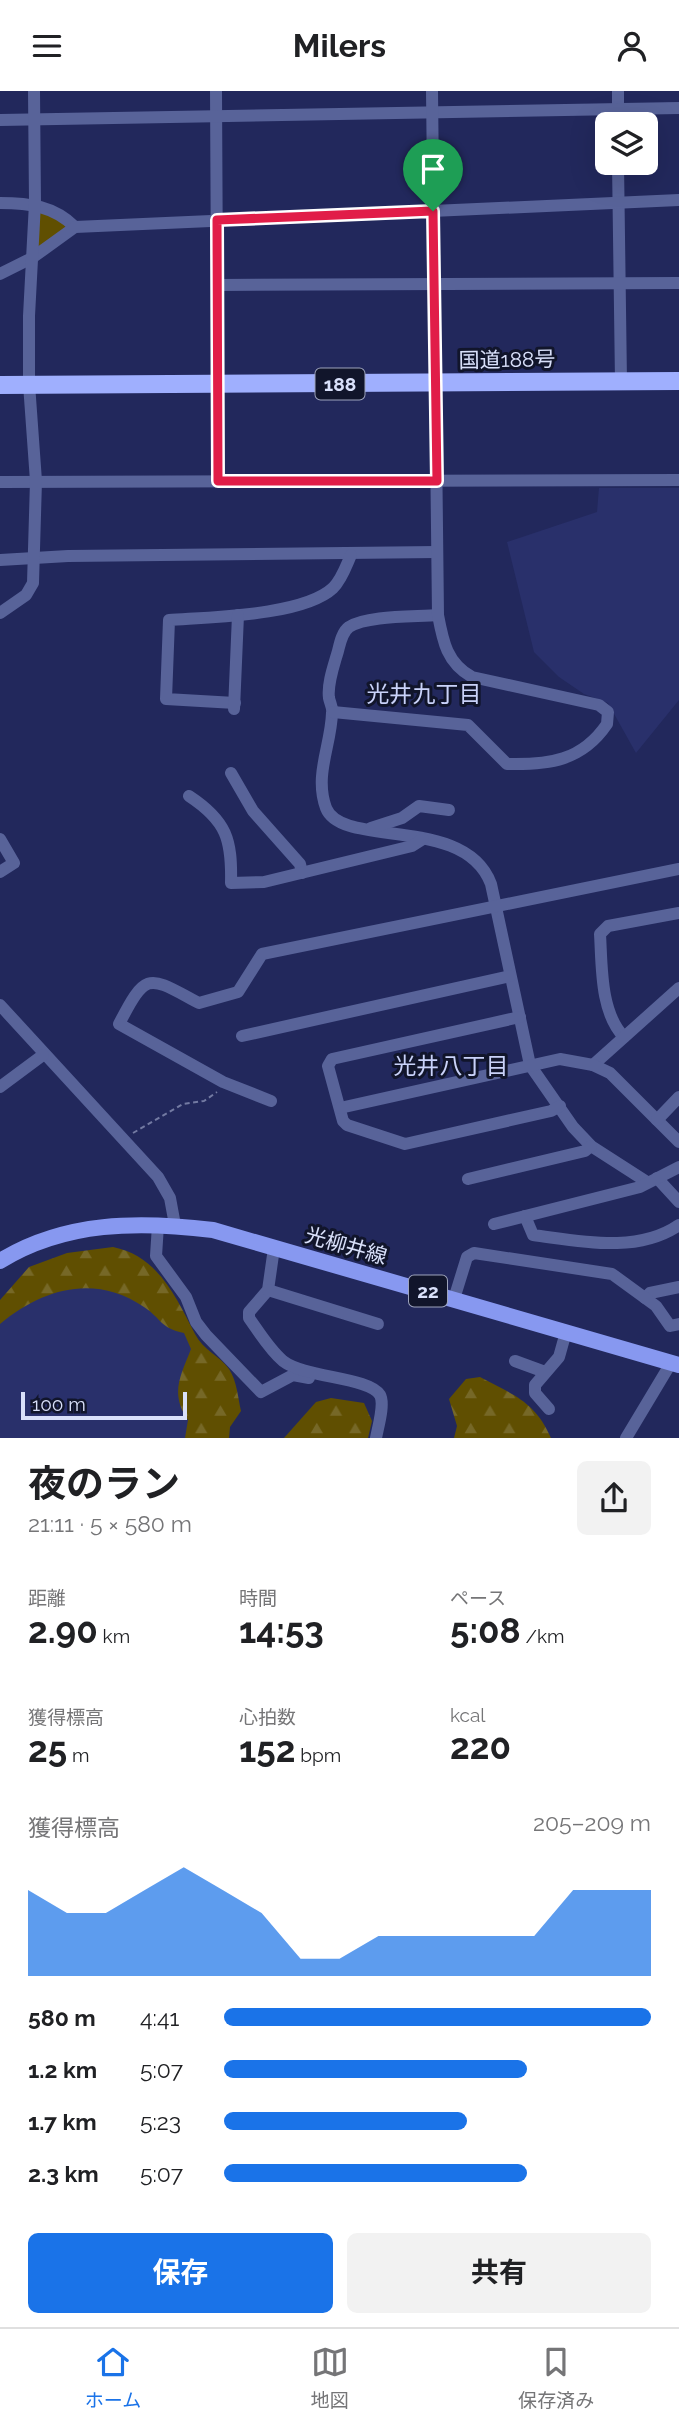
<!DOCTYPE html>
<html lang="ja">
<head>
<meta charset="utf-8">
<style>
  body { margin:0; font-family:Raleway,"Noto Sans JP",sans-serif; background:#f2f2f2; color:#202124; height:100vh; display:flex; flex-direction:column; font-size:26px; white-space:nowrap }
  * { box-sizing:border-box; margin:0 }
  p { font-size:23px; color:#757577 }
  .icon { flex:none; width:38px; height:38px; fill:none; stroke:currentColor; stroke-width:2; stroke-linecap:round; stroke-linejoin:round }
  .map { position:relative; height:1347px; overflow:hidden }
  .details { display:flex; flex-direction:column; background:#fff; flex:1 }
  .details>* { flex:none }
  .fabs { position:absolute; left:595px; top:21px; display:grid; gap:14px }
  .fabs a { display:grid; place-items:center; width:63px; height:63px; border-radius:10px; background:#fff; box-shadow:0 7px 28px #0002; font-size:35px }
  .scale { position:absolute; left:21px; bottom:18px; width:166px; box-sizing:border-box; padding-left:7px; border:4px solid #d9e0fa; border-top:0; font-size:19px; line-height:24px; white-space:nowrap; color:#d9e0fa; -webkit-text-stroke:5px #11152b; paint-order:stroke }
  .pin { position:absolute; display:grid; place-items:center; width:60px; height:60px; color:#fff; margin:-72px -30px; border-radius:50% 50% 50% 0; rotate:-45deg; box-shadow:0 0 7px #0007 }
  .pin .icon { rotate:45deg }
  .round { display:grid; place-items:center; flex:none; width:74px; height:74px; border-radius:10px; background:#f2f2f2 }
  .overview { display:flex; align-items:center; justify-content:space-between; height:119px; padding:0 28px }
  h1 { font-size:38px; font-weight:700; line-height:52px }
  .stats { display:grid; grid-template-columns:repeat(3,1fr); gap:10px; height:119px; padding:7px 28px }
  .stats div { display:grid; align-content:center }
  .stats b { font-size:35px; font-weight:700 }
  .stats small { font-size:19px; font-weight:400 }
  .stats p { font-size:19px }
  .chart { height:196px; padding:14px 28px }
  .chart p { display:flex; justify-content:space-between }
  .chart svg { width:100%; height:126px; margin-top:7px; fill:#1a73e8; opacity:.7 }
  .primary-button { display:flex; gap:14px; margin-top:auto; padding:14px 28px }
  .primary-button a { flex:1; height:80px; border-radius:10px; background:#1a73e8; color:#fff; font-size:28px; font-weight:700; line-height:80px; text-align:center }
  .primary-button a+a { background:#f2f2f2; color:#202124 }
  ul { padding:0 28px; list-style:none; font-size:23px }
  li { display:grid; grid-template-columns:112px 84px 1fr; align-items:center; height:52px }
  li i { height:18px; border-radius:9px; background:#1a73e8 }
  header { display:flex; justify-content:space-between; align-items:center; height:91px; padding:0 28px; background:#fff; font-size:32px; font-weight:700 }
  .dock { display:flex; justify-content:space-around; align-items:center; height:98px; border-top:2px solid #e0e0e0; background:#fff; font-size:19px; color:#757577 }
  .dock a { display:grid; justify-items:center; gap:4px }
  .dock .active { color:#1a73e8 }
  .map>svg:first-child { display:block }
  .built { fill:#29306b }
  .green { fill:#604f01 }
  .forest { fill:url(#forest-firs) }
  .lines { fill:none; stroke-linecap:round; stroke-linejoin:round }
  .path { stroke:#737aa2; stroke-width:2; stroke-dasharray:5 3.5; stroke-linecap:butt }
  .minor { stroke:#586399; stroke-width:12 }
  .major { stroke:#8798f0; stroke-width:16 }
  .highway { stroke:#9faffe; stroke-width:18 }
  .route-casing { stroke:#fff; stroke-width:14 }
  .route { stroke:#e11d48; stroke-width:9 }
  .labels { text-anchor:middle; stroke-width:6; stroke-linejoin:round; paint-order:stroke }
  .shield { fill:#11152b; stroke:#9da3bc; stroke-width:2 }
  .shield-label { font-size:19px; font-weight:bold; fill:#d9e0fa }
  .street-label { font-size:21px; fill:#d9e0fa; stroke:#11152b }
  .neighbourhood-label { font-size:23px; fill:#c9d2f9; stroke:#11152b }
</style>
</head>
<body>
<header><svg class="icon" aria-label="menu" viewBox="0 0 24 24"><path d="M4 6h16M4 12h16M4 18h16"/></svg>Milers<svg class="icon" aria-label="person" viewBox="0 0 24 24"><circle cx="12" cy="8" r="4"/><path d="M4 21q1-7 8-7t8 7"/></svg></header>
<div class="map">
<svg width="679" height="1347" viewBox="0 0 679 1347">
  <defs>
    <pattern id="forest-firs" width="22" height="20" patternUnits="userSpaceOnUse" patternTransform="scale(1.75)"><rect width="22" height="20" fill="#604f01"/><path d="M5 1l3.5 6h-7zM16 11l3.5 6h-7z" fill="#766827"/></pattern>
  </defs>
  <rect width="100%" height="100%" fill="#22285c"/>
  <g class="built">
    <polygon points="599,397 679,397 679,609 636,662 608,612 584,603 559,586 534,561 507,451 597,421"/>
    <polygon points="81,1179 191,1240 200,1347 0,1347 0,1218"/>
  </g>
  <polygon class="green" points="36,116 71,136 29,164"/>
  <g class="forest">
    <path d="M113 1156C158 1165 176 1206 195 1243 203 1259 220 1265 229 1278 237 1290 238 1307 241 1320L230 1336 229 1347H185L188 1329C170 1303 180 1286 191 1258L184 1242C160 1237 162 1228 144 1216 95 1183 44 1197 0 1233V1209L29 1176 67 1162Z"/>
    <path d="M480 1286C513 1304 535 1310 551 1347H454L457 1335 449 1308 466 1288Z"/>
    <polygon points="331,1307 364,1312 372,1330 368,1347 284,1347 316,1311"/>
  </g>
  <g class="lines">
    <polyline class="path" points="133,1042 183,1013 204,1010 217,1001"/>
    <g class="minor">
      <polyline points="216,0 218,390"/>
      <polyline points="618,0 618,33"/>
      <polyline points="0,29 679,17"/>
      <polyline points="618,72 621,291"/>
      <path d="M0 112C29 112 54 115 75 136"/>
      <polyline points="0,183 32,167 75,136 679,109"/>
      <polyline points="217,194 679,192"/>
      <polyline points="0,391 679,389"/>
      <polyline points="0,469 68,465 437,461"/>
      <polyline points="0,522 26,504 33,492 36,390 29,293 29,225 35,112 34,0"/>
      <path d="M438 524C416 526 367 524 349 536 342 541 340 552 338 560 334 574 327 593 329 607 330 612 333 617 332 622 331 655 314 684 326 717 342 758 465 723 491 793L530 974 573 1036 591 1055 647 1091"/>
      <path d="M235 612 166 608 169 529C209 526 303 525 333 497 342 488 346 475 351 464"/>
      <polyline points="234,618 238,524"/>
      <path d="M333 621 468 634 507 673C549 674 582 670 607 633L608 621 599 614 472 586C447 572 443 551 438 524L432 0"/>
      <polyline points="231,682 253,720 300,773 302,782"/>
      <path d="M189 705C227 730 232 749 231 792L264 791 412 755 423 748"/>
      <polyline points="371,737 402,727 419,715 449,719"/>
      <polyline points="0,748 14,772 0,781"/>
      <polyline points="0,914 158,1086 170,1107 175,1134"/>
      <polyline points="520,926 332,968 328,975 343,1030 347,1034 405,1053 551,1020 560,1015"/>
      <polyline points="242,945 510,885"/>
      <path d="M624 946C600 921 602 875 600 843L608 835 679 822"/>
      <polyline points="593,974 679,897"/>
      <polyline points="0,996 43,964"/>
      <path d="M271 1010 223 991 119 933C147 879 148 885 199 912L238 901 262 863 679 778"/>
      <polyline points="340,1017 560,968 593,974 610,982 679,1051"/>
      <polyline points="657,1029 679,1006"/>
      <polyline points="657,1087 679,1111"/>
      <polyline points="468,1088 585,1060 591,1055"/>
      <path d="M525 1125 533 1144C580 1150 637 1163 679 1134"/>
      <polyline points="494,1133 640,1096 679,1076"/>
      <polyline points="158,1134 156,1165 186,1206 196,1231 206,1244 261,1301 293,1284 309,1287"/>
      <path d="M274 1157 268 1199 249 1221V1227C259 1241 269 1258 283 1270 305 1287 369 1286 380 1304 385 1313 378 1336 376 1347"/>
      <polyline points="268,1199 378,1233"/>
      <polyline points="645,1207 650,1202 679,1196"/>
      <polyline points="454,1208 467,1166 474,1162 612,1183 656,1215 670,1235 679,1233"/>
      <polyline points="515,1270 545,1281"/>
      <polyline points="549,1318 535,1302 535,1294 559,1266 566,1241"/>
      <polyline points="626,1347 671,1272"/>
    </g>
    <path class="major" d="M0 1170C65 1130 139 1130 213 1139L679 1274"/>
    <polyline class="highway" points="0,294 679,290"/>
  </g>
  <g class="lines">
    <defs>
      <polygon id="route" points="433,120 437,390 218,390 217,129"/>
    </defs>
    <use href="#route" class="route-casing"/>
    <use href="#route" class="route"/>
  </g>
  <g class="labels">
    <g class="shield">
      <rect x="315.5" y="277.5" width="49" height="31" rx="5"/>
      <rect x="409" y="1184.5" width="38" height="31" rx="5"/>
    </g>
    <g class="shield-label">
      <text x="340" y="300">188</text>
      <text x="428" y="1207">22</text>
    </g>
    <g class="street-label">
      <text transform="translate(507 269) rotate(-1)" y="7">国道188号</text>
      <text transform="translate(346 1155) rotate(16)" y="7">光柳井線</text>
    </g>
    <g class="neighbourhood-label">
      <text x="424" y="611">光井九丁目</text>
      <text x="451" y="983">光井八丁目</text>
    </g>
  </g>
</svg>
<div class="fabs">
<a><svg class="icon" aria-label="layers" viewBox="0 0 24 24"><path d="M12 4l9 5-9 5-9-5zM3 14l9 5 9-5"/></svg></a>
</div>
<div class="scale">100 m</div>
<div class="pin" style="left:433px;top:120px;background:#1e9e55"><svg class="icon" aria-label="arrive" viewBox="0 0 24 24"><path d="M6 21V4h12l-3 4 3 4H6"/></svg></div>
</div>
<section class="details">
<div class="overview"><div><h1>夜のラン</h1><p>21:11 · 5 × 580 m</p></div><a class="round"><svg class="icon" aria-label="share" viewBox="0 0 24 24"><path d="M12 15V3M7 8l5-5 5 5M5 13v7h14v-7"/></svg></a></div>
<div class="stats">
<div><p>距離</p><b>2.90<small> km</small></b></div>
<div><p>時間</p><b>14:53</b></div>
<div><p>ペース</p><b>5:08<small> /km</small></b></div>
</div>
<div class="stats">
<div><p>獲得標高</p><b>25<small> m</small></b></div>
<div><p>心拍数</p><b>152<small> bpm</small></b></div>
<div><p>kcal</p><b>220</b></div>
</div>
<div class="chart"><p><span>獲得標高</span>205–209 m</p>
<svg viewBox="0 0 160 44" preserveAspectRatio="none"><path d="M0 44V14L10 22L20 22L30 14L40 6L50 14L60 22L70 38L80 38L90 30L100 30L110 30L120 30L130 30L140 14L150 14L160 14V44z"/></svg>
</div>
<ul>
<li><b>580 m</b>4:41<i style="width:100%"></i></li>
<li><b>1.2 km</b>5:07<i style="width:71%"></i></li>
<li><b>1.7 km</b>5:23<i style="width:57%"></i></li>
<li><b>2.3 km</b>5:07<i style="width:71%"></i></li>
</ul>
<div class="primary-button"><a>保存</a><a>共有</a></div>
</section>
<nav class="dock">
<a class="active"><svg class="icon" aria-label="home" viewBox="0 0 24 24"><path d="M3 11l9-7 9 7M6 9v11h12V9"/></svg>ホーム</a>
<a><svg class="icon" aria-label="map" viewBox="0 0 24 24"><path d="M3 6l6-2 6 2 6-2v14l-6 2-6-2-6 2zM9 4v14M15 6v14"/></svg>地図</a>
<a><svg class="icon" aria-label="saved" viewBox="0 0 24 24"><path d="M7 4h10v16l-5-4-5 4z"/></svg>保存済み</a>
</nav>
</body>
</html>
